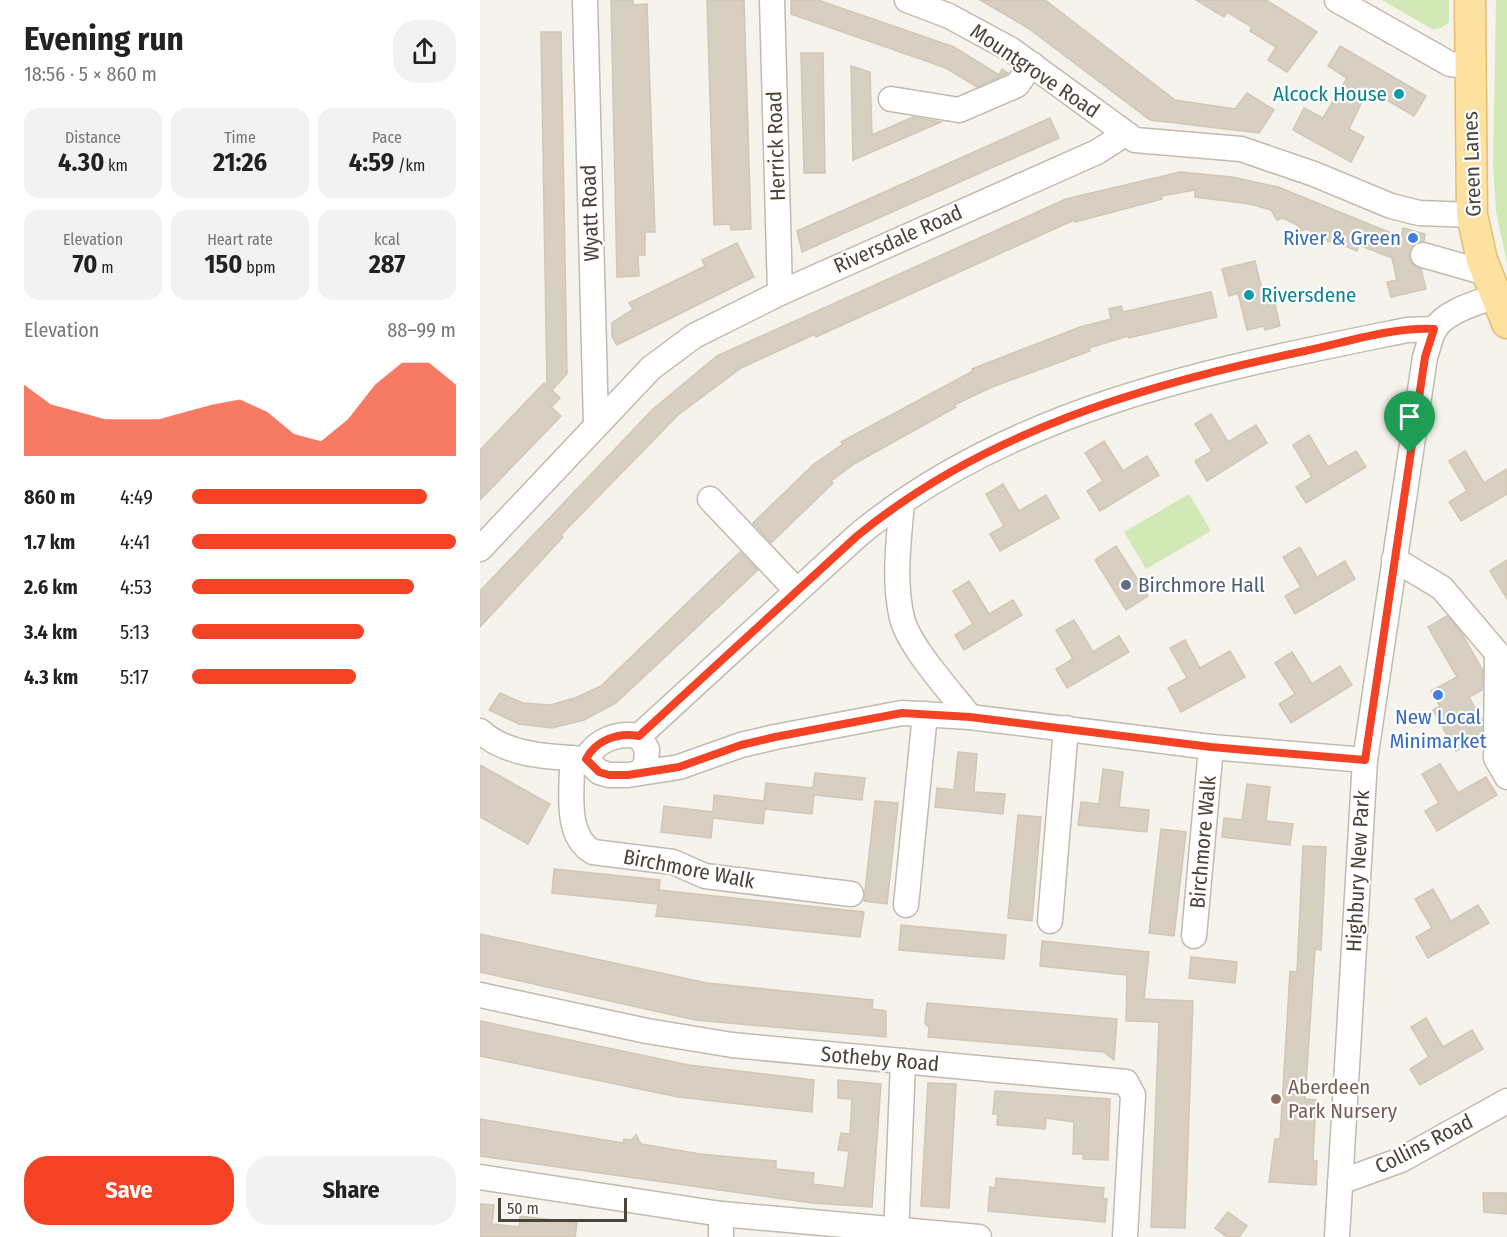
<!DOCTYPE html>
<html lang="en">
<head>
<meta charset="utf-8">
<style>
  body { margin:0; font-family:"Fira Sans Condensed",sans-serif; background:#f2f2f2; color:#222; height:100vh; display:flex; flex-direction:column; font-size:22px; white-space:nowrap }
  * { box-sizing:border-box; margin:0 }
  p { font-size:20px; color:#767676 }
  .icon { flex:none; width:33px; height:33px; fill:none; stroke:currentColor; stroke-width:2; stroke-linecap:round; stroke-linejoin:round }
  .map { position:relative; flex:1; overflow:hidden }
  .details { display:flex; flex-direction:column; background:#fff; width:480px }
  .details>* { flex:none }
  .scale { position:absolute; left:18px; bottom:15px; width:129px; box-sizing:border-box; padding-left:6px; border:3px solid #4a443a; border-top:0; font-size:16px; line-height:21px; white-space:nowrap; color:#4a443a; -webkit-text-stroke:4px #fff; paint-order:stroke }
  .pin { position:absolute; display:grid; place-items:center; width:51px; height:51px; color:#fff; margin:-62px -26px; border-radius:50% 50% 50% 0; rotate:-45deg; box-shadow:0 0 6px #0007 }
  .pin .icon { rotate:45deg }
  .round { display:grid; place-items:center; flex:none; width:63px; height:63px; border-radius:24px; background:#f2f2f2 }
  .summary { display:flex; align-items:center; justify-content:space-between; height:102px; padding:0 24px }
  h1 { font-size:33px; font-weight:700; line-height:45px }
  .metrics { display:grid; grid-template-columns:repeat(3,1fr); gap:9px; height:102px; padding:6px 24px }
  .metrics div { display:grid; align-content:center; border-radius:15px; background:#f2f2f2; text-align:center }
  .metrics b { font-size:26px; font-weight:700 }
  .metrics small { font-size:16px; font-weight:400 }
  .metrics p { font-size:16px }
  .chart { height:168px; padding:12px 24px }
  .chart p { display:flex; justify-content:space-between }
  .chart svg { width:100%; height:108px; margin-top:6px; fill:#f44224; opacity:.7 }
  .button { display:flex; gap:12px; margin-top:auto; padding:12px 24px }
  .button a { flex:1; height:69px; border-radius:24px; background:#f44224; color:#fff; font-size:24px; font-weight:700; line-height:69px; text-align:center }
  .button a+a { background:#f2f2f2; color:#222 }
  ul { padding:0 24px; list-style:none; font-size:20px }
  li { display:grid; grid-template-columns:96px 72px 1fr; align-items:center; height:45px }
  li i { height:15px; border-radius:8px; background:#f44224 }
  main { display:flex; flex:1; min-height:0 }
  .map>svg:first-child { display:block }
  .green { fill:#d2e8b7 }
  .building { fill:#d7cfc2; stroke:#d2c6b5; stroke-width:1.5 }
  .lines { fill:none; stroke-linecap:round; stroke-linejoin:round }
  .minor-casing { stroke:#c1bbaf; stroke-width:27 }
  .major-casing { stroke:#e2be6e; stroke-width:33 }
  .minor { stroke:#fff; stroke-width:24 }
  .major { stroke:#fce19f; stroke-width:30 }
  .route-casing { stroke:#fff; stroke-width:12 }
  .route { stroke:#f44224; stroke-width:8 }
  .culture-dot { fill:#0f9aa8; stroke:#fff; stroke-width:2 }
  .shop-dot { fill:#3f7fe0; stroke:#fff; stroke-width:2 }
  .service-dot { fill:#5c6f8a; stroke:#fff; stroke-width:2 }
  .education-dot { fill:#8d6e63; stroke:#fff; stroke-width:2 }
  .labels { text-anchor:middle; stroke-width:4.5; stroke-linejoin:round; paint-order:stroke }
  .street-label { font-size:21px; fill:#4a443a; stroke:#fff }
  .culture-label { font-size:21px; fill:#0d838f; stroke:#fff; text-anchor:end }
  .shop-label { font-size:21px; fill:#366cbe; stroke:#fff; text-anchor:end }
  .service-label { font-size:21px; fill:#4e5e75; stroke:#fff; text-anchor:start }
  .education-label { font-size:21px; fill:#785e54; stroke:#fff; text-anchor:start }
</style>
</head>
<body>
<main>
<section class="details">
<div class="summary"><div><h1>Evening run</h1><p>18:56 · 5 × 860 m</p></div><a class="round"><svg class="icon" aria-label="share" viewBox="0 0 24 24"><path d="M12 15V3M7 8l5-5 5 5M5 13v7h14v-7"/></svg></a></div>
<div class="metrics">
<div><p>Distance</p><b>4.30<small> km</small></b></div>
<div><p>Time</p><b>21:26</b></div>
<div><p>Pace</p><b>4:59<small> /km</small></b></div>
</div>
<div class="metrics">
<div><p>Elevation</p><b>70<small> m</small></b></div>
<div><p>Heart rate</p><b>150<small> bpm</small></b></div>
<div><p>kcal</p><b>287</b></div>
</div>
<div class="chart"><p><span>Elevation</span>88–99 m</p>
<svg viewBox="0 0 160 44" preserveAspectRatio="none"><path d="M0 44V15L10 23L20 26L30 29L40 29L50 29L60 26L70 23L80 21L90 26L100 35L110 38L120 29L130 15L140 6L150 6L160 15V44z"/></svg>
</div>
<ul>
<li><b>860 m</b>4:49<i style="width:89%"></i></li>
<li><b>1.7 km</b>4:41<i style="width:100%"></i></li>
<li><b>2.6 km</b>4:53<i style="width:84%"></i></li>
<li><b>3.4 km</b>5:13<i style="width:65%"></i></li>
<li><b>4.3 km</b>5:17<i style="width:62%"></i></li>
</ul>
<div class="button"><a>Save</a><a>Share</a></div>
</section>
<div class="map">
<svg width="1027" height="1237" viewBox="0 0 1027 1237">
  <rect width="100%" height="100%" fill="#f6f3ec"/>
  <g class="green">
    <polygon points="902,0 969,0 969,22 961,28 952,29"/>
    <polygon points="1016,0 1027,0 1027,263 1016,212 1013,165"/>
    <polygon points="709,494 731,531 666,569 644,532"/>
  </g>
  <g class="building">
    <polygon points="131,0 153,0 153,5 167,4 175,232 165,232 165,255 158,255 159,276 137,277"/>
    <polygon points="227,0 264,0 271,229 251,230 250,224 234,225"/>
    <polygon points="311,0 338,0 474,47 519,75 522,69 528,73 497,87 466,68 311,14"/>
    <polygon points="500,0 565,0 695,100 755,109 767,93 794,110 779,133 670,120 548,28"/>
    <polygon points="716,0 786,0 837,32 807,72 788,60 796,47 770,31 772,27 747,12 744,17"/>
    <polygon points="61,32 81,32 87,374 72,390 80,398 71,407 81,416 0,500 0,450 64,383 67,385"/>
    <polygon points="860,46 946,96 934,116 888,89 869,129 884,137 871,162 813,130 824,108 843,118 867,78 848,66"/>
    <polygon points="321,53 343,53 345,173 324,173"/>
    <polygon points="371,66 390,72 392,135 433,117 461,122 373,160"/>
    <polygon points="570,118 579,138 322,252 317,231"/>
    <polygon points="700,172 752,177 798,187 921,237 923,228 945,234 944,241 933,245 929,258 933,265 941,269 946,289 911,297 907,282 917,280 912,258 879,245 877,251 853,241 848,242 846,237 826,229 821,231 819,226 803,218 797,220 791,210 770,204 715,197 715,190 681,196 682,199 595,222 594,220 336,337 335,334 261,368 198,415 81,535 83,537 0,627 0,591 172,410 237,356 586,199"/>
    <polygon points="257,243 274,277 137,345 132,336 132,323 153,309 149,303 225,266 222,260"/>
    <polygon points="775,261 785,302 794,300 800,326 785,330 784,326 767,330 758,293 749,296 742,269"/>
    <polygon points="731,292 737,317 649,338 648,336 609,348 610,351 512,387 474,405 476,407 374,464 351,481 353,483 291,543 273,523 334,464 363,444 361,442 493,371 492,369 600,327 631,319 629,309 641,306 643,312"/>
    <polygon points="731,414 748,442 776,425 787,443 727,481 715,461 732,451 715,424"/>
    <polygon points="829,435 848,467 876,451 886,467 826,503 816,487 832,477 813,445"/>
    <polygon points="624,441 643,471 667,456 679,475 620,511 607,491 623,481 605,453"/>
    <polygon points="985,451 1004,483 1027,469 1027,494 981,521 969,502 987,491 969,461"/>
    <polygon points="523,484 539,511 566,495 579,518 520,551 510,534 524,526 506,494"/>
    <polygon points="636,546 668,596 646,610 615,560"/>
    <polygon points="820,547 837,577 865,561 875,579 815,614 805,596 821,587 803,557"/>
    <polygon points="260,552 278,570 136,703 104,720 72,728 39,724 9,710 20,693 43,703 70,705 95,698 121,686"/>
    <polygon points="1027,560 1027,599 1010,571"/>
    <polygon points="489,581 509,614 533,600 542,615 484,650 475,635 493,624 473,591"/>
    <polygon points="967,616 981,632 1003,671 1002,690 989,697 1002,720 1002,739 976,751 953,710 960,706 951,691 977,677 948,627"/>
    <polygon points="594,620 613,652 639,636 649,652 587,688 576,669 593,659 576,630"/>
    <polygon points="705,640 720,668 750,651 765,677 701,712 688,688 707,678 690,648"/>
    <polygon points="812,652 832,684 860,666 872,685 811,723 799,704 815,694 795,663"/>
    <polygon points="478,752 497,754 494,792 525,794 523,814 455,807 457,788 474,790"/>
    <polygon points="960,764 978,793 1006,777 1017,795 957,831 945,811 959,803 942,774"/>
    <polygon points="0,765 70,804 48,844 0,817"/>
    <polygon points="623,769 643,772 639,807 669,810 667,832 598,825 601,802 619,804"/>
    <polygon points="335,773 385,778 382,800 334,795 332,814 285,809 283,824 233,818 231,838 181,832 184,806 233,812 234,795 284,801 286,783 333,788"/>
    <polygon points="767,784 790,787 786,821 813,824 810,845 742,837 744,818 762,820"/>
    <polygon points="395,801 418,803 407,904 384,901"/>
    <polygon points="538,815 561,817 552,921 528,918"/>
    <polygon points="681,829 706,832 694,936 669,933"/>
    <polygon points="823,846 846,847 841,950 835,949 825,1099 836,1100 833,1161 837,1161 836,1185 789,1182 795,1139 800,1139 810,971 817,972"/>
    <polygon points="74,869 180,880 179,890 384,912 380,937 176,916 178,904 72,893"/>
    <polygon points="953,889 971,921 998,905 1009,923 948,958 936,937 952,928 935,899"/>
    <polygon points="421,925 526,935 524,959 419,950"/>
    <polygon points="0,934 227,983 393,1000 392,1009 406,1011 406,1037 215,1020 0,972"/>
    <polygon points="562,941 669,952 664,999 713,1001 705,1228 671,1227 679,1022 646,1021 647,975 560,966"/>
    <polygon points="711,957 757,962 755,983 709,978"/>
    <polygon points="447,1003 637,1019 634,1060 624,1052 448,1037 449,1027 445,1024"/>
    <polygon points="946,1018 963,1047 992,1030 1003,1049 940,1085 930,1069 949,1057 931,1027"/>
    <polygon points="0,1021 209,1065 334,1080 332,1112 198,1097 0,1056"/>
    <polygon points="358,1080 401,1084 392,1207 332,1203 0,1156 0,1119 143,1143 144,1139 151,1140 156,1135 161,1144 220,1154 296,1161 296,1169 334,1173 333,1184 364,1188 369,1151 358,1150 361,1133 370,1134 372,1099 358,1098"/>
    <polygon points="448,1083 476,1084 469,1208 441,1206"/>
    <polygon points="515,1091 630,1099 628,1160 603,1159 603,1154 593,1154 594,1122 566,1118 565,1129 517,1125 518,1114 513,1114"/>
    <polygon points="516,1178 624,1188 623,1198 627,1199 625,1222 508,1211 510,1187 515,1188"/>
    <polygon points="1003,1193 1027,1193 1027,1214 1004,1212"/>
    <polygon points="0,1204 14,1205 12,1224 39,1227 40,1216 97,1223 95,1237 0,1237"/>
    <polygon points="748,1212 767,1226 759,1237 747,1237 735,1228"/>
  </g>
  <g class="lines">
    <defs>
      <g id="minor">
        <polyline points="105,0 116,425"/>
        <polyline points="292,0 300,293"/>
        <polyline points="427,0 469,16 530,49 655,140 761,149 834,174 911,206 939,213 992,215"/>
        <polyline points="857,0 970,64 990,67"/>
        <polyline points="411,99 479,110 537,85 552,64"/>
        <polyline points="943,255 1006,273"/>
        <polyline points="230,499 316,590"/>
        <path d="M422 502C419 539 413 581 422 618 429 647 471 692 490 717"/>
        <polyline points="0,549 171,368 214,336 300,293 617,152 645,134"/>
        <polyline points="914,559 962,588 1017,653 1016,758 1027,777"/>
        <path d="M0 731C27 756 70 757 106 759"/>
        <path d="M159 736 377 536C532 407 735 369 927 330L955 329"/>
        <path d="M92 758C93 788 83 835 113 852L193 862 225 876 371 894"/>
        <polyline points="106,759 119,772 129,775 148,775 199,767 261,745 295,737 422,713 490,717 731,747 885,760"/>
        <path d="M106 759C116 740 138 732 159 736L167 749 166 764 160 772"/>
        <polyline points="426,905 445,714"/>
        <polyline points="570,921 586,728"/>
        <polyline points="714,936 731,747"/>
        <polyline points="0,995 167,1031 252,1045 646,1082 653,1095 645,1237"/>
        <polyline points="0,1177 241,1214 499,1237"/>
        <polyline points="860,1182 921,1160 1027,1101"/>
        <polyline points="241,1237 241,1214"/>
        <polyline points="416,1237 423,1061"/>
        <path d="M857 1237 885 760 945 357C948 349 950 338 954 330 965 311 997 303 1016 296"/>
      </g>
      <polyline id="major" points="990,0 992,215 1002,260 1027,323"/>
    </defs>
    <use href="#minor" class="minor-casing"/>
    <use href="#major" class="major-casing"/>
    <use href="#minor" class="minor"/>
    <use href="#major" class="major"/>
  </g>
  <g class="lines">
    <defs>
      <path id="route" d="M954 329 945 357 885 760 731 747 490 717 422 713 295 737 261 745 199 767 148 775H129L119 772 106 759C116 740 138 732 159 736L377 536C505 431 666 384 825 351 867 342 912 327 954 329Z"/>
    </defs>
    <use href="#route" class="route-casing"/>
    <use href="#route" class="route"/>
  </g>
  <g class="culture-dot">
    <circle cx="919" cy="94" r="6"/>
    <circle cx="769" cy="295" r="6"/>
  </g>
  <g class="shop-dot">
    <circle cx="933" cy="238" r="6"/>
    <circle cx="958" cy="695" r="6"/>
  </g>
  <circle class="service-dot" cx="646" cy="585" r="6"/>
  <circle class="education-dot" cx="796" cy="1099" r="6"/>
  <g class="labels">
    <g class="street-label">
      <text transform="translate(555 71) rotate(34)" y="7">Mountgrove Road</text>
      <text transform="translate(296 146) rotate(-92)" y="7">Herrick Road</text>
      <text transform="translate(992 164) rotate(-92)" y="7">Green Lanes</text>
      <text transform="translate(110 213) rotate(-92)" y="7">Wyatt Road</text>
      <text transform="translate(418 239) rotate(-24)" y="7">Riversdale Road</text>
      <text transform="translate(723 842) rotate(-85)" y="7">Birchmore Walk</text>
      <text transform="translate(209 869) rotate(11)" y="7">Birchmore Walk</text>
      <text transform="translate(878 871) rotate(-87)" y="7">Highbury New Park</text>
      <text transform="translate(400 1059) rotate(5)" y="7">Sotheby Road</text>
      <text transform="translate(944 1144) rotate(-27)" y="7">Collins Road</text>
    </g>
    <g class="culture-label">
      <text x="907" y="101">Alcock House</text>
      <text x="781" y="302" text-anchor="start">Riversdene</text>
    </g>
    <g class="shop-label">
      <text x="921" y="245">River &amp; Green</text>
      <text x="958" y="724" text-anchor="middle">New Local<tspan x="958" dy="24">Minimarket</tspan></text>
    </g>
    <g class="service-label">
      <text x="658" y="592">Birchmore Hall</text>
    </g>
    <g class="education-label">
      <text x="808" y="1094">Aberdeen<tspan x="808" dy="24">Park Nursery</tspan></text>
    </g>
  </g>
</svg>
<div class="scale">50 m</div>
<div class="pin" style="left:930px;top:453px;background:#1e9e55"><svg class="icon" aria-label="arrive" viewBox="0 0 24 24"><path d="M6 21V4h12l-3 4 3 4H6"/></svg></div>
</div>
</main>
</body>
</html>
